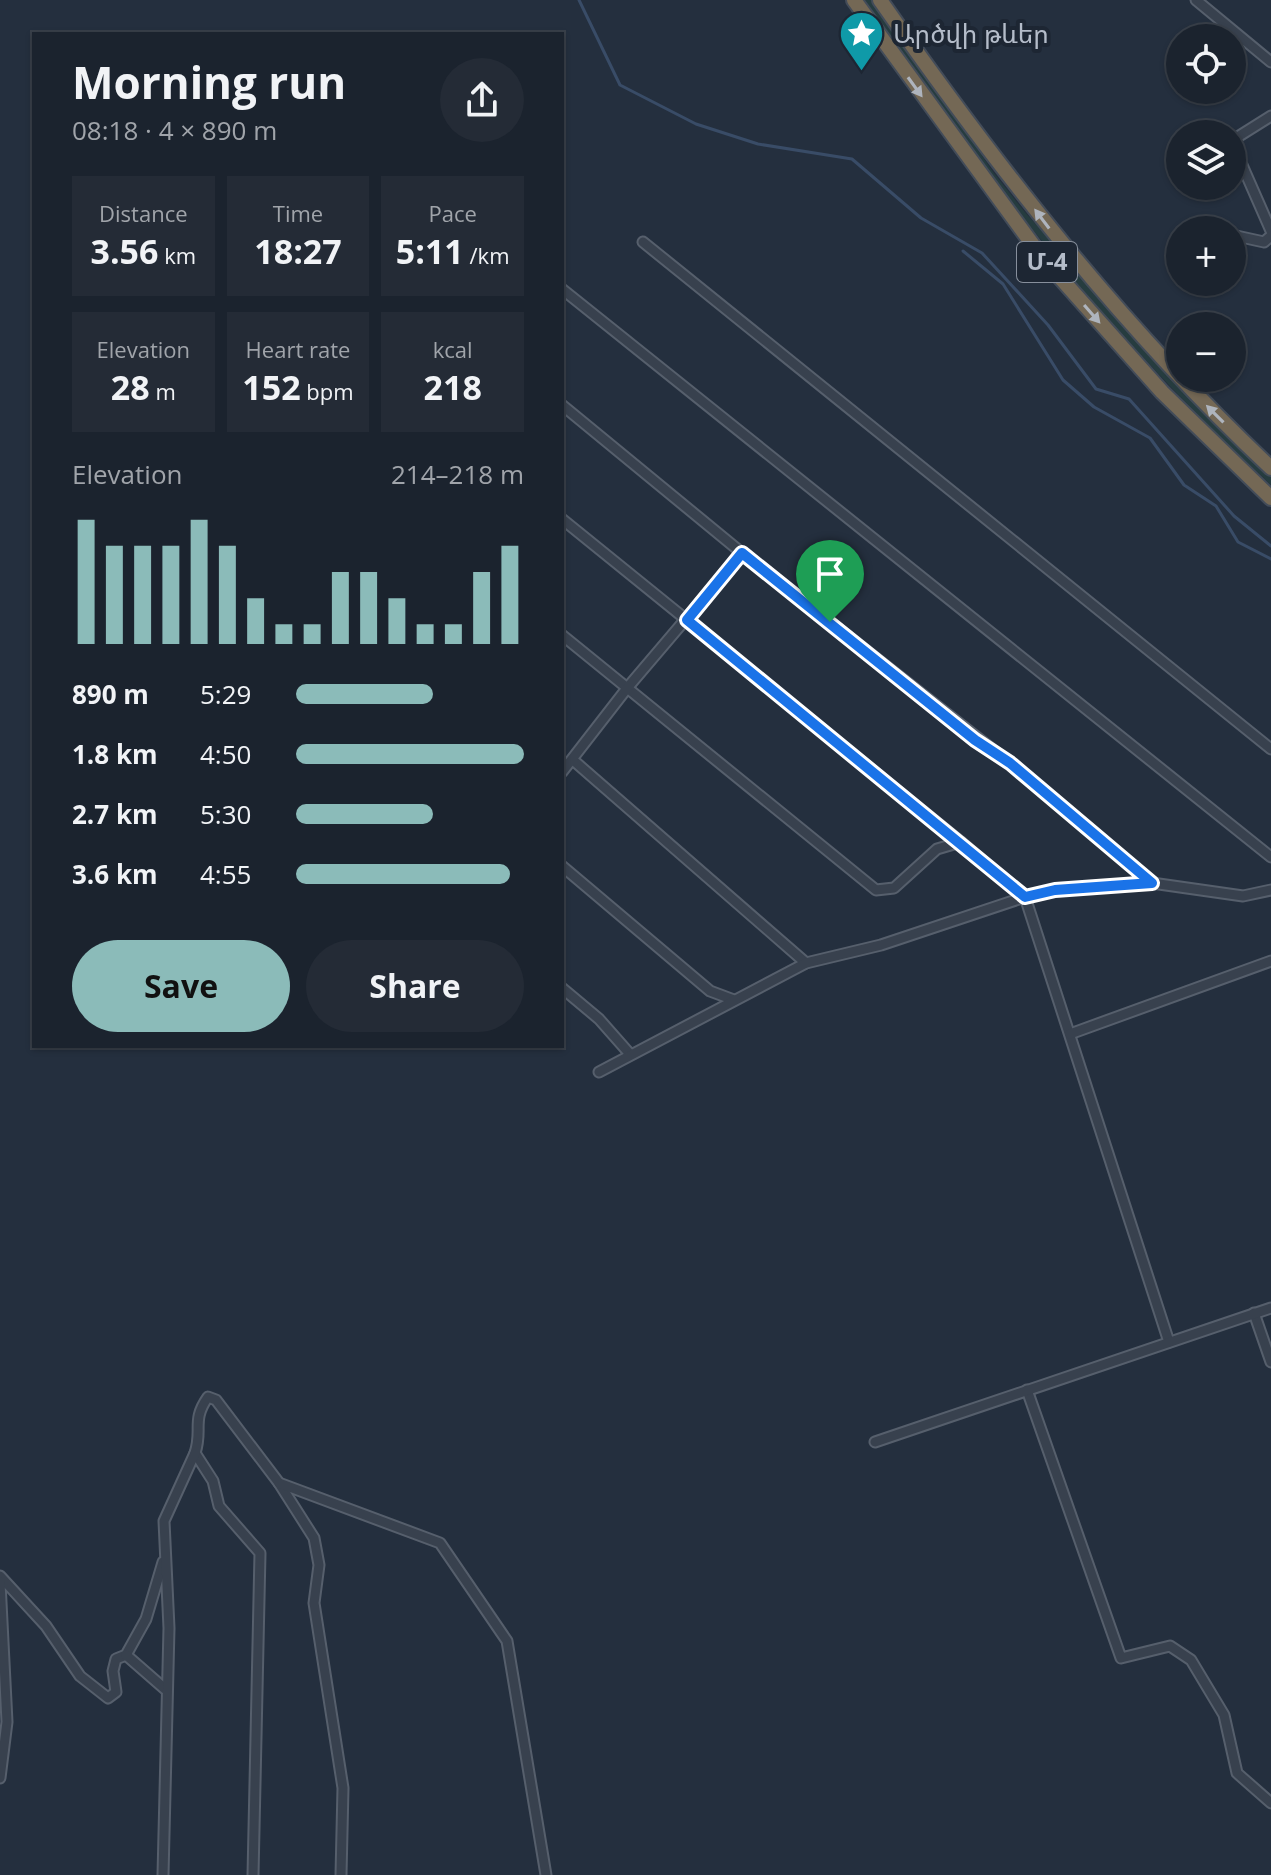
<!DOCTYPE html>
<html lang="en">
<head>
<meta charset="utf-8">
<style>
  body { margin:0; font-family:"Open Sans","Noto Sans Armenian",sans-serif; background:#242b36; color:#f1f3f6; height:100vh; display:flex; flex-direction:column; font-size:30px; white-space:nowrap }
  * { box-sizing:border-box; margin:0 }
  p { font-size:26px; color:#a0a4aa }
  .icon { flex:none; width:44px; height:44px; fill:none; stroke:currentColor; stroke-width:2; stroke-linecap:round; stroke-linejoin:round }
  .map { position:relative; flex:1; overflow:hidden }
  .panel { position:absolute; left:32px; top:32px; width:532px; height:1016px; display:flex; flex-direction:column; background:#1b232e; border-radius:0px; box-shadow:0 2px 6px #0004,0 0 0 2px #39404a }
  .panel>* { flex:none }
  .tools { position:absolute; left:1166px; top:24px; display:grid; gap:16px }
  .tools a { display:grid; place-items:center; width:80px; height:80px; border-radius:50%; background:#1b232e; box-shadow:0 2px 6px #0004,0 0 0 2px #39404a; font-size:40px }
  .pin { position:absolute; display:grid; place-items:center; width:68px; height:68px; color:#fff; margin:-82px -34px; border-radius:50% 50% 50% 0; rotate:-45deg; box-shadow:0 0 8px #0007 }
  .pin .icon { rotate:45deg }
  .round { display:grid; place-items:center; flex:none; width:84px; height:84px; border-radius:42px; background:#242b36 }
  .head { display:flex; align-items:center; justify-content:space-between; height:136px; padding:0 40px }
  h1 { font-size:44px; font-weight:700; line-height:60px }
  .metrics { display:grid; grid-template-columns:repeat(3,1fr); gap:12px; height:136px; padding:8px 40px }
  .metrics div { display:grid; align-content:center; border-radius:0px; background:#242b36; text-align:center }
  .metrics b { font-size:34px; font-weight:700 }
  .metrics small { font-size:22px; font-weight:400 }
  .metrics p { font-size:22px }
  .chart { height:224px; padding:16px 40px }
  .chart p { display:flex; justify-content:space-between }
  .chart svg { width:100%; height:144px; margin-top:8px; stroke:#8bbbb9; stroke-width:6 }
  .primary-button { display:flex; gap:16px; margin-top:auto; padding:16px 40px }
  .primary-button a { flex:1; height:92px; border-radius:48px; background:#8bbbb9; color:#111; font-size:32px; font-weight:700; line-height:92px; text-align:center }
  .primary-button a+a { background:#242b36; color:#f1f3f6 }
  ul { padding:0 40px; list-style:none; font-size:26px }
  li { display:grid; grid-template-columns:128px 96px 1fr; align-items:center; height:60px }
  li i { height:20px; border-radius:10px; background:#8bbbb9 }
  .map>svg:first-child { display:block }
  .green { fill:#263c3f }
  .lines { fill:none; stroke-linecap:round; stroke-linejoin:round }
  .stream { stroke:#394c67; stroke-width:3 }
  .minor-casing { stroke:#565f6c; stroke-width:13 }
  .highway-casing { stroke:#434c59; stroke-width:18 }
  .minor { stroke:#38414e; stroke-width:9 }
  .highway { stroke:#746855; stroke-width:14 }
  .oneway { fill:#aeb4bd }
  .route-casing { stroke:#fff; stroke-width:16 }
  .route { stroke:#1a73e8; stroke-width:10 }
  .labels { text-anchor:middle; stroke-width:8; stroke-linejoin:round; paint-order:stroke }
  .shield { fill:#1d2633; stroke:#878f9c; stroke-width:2 }
  .shield-label { font-size:24px; font-weight:bold; fill:#b4bcc9 }
  .poi-label { font-size:26px; fill:#b4bcc9; stroke:#1d2633; text-anchor:start }
</style>
</head>
<body>
<div class="map">
<svg width="1271" height="1875" viewBox="0 0 1271 1875">
  <rect width="100%" height="100%" fill="#242f3e"/>
  <path class="green" d="M865 0H875L993 172 1024 211 1174 380 1271 475V485C1115 342 982 176 865 0Z"/>
  <g class="lines">
    <g class="stream">
      <polyline points="579,0 620,85 696,124 758,144 852,159 921,218 982,253 1048,325 1096,389 1129,399 1234,516 1271,546"/>
      <polyline points="963,251 1003,284 1063,380 1094,407 1150,438 1184,485 1216,506 1238,542 1271,559"/>
    </g>
    <defs>
      <g id="minor">
        <polyline points="1196,0 1271,62"/>
        <polyline points="1271,116 1236,138 1235,149 1271,231"/>
        <polyline points="1232,235 1264,242 1271,236"/>
        <polyline points="643,242 1271,749"/>
        <polyline points="562,289 1271,857"/>
        <polyline points="562,405 742,553 1010,763 1152,883"/>
        <polyline points="562,519 961,842"/>
        <polyline points="562,635 876,890 894,888 937,849 961,842 1025,897 1169,1342"/>
        <polyline points="573,760 806,963"/>
        <polyline points="562,772 628,687 742,553"/>
        <polyline points="562,866 710,991 734,1000"/>
        <polyline points="562,988 599,1019 629,1053"/>
        <polyline points="1070,1034 1271,961"/>
        <polyline points="599,1072 806,963 881,945 1025,897 1055,890 1152,883 1243,896 1271,890"/>
        <polyline points="1254,1313 1271,1362"/>
        <polyline points="1027,1390 1121,1658 1170,1646 1191,1660 1224,1715 1237,1773 1271,1803"/>
        <polyline points="875,1442 1271,1308"/>
        <polyline points="195,1453 213,1481 219,1506 260,1553 253,1875"/>
        <polyline points="279,1483 314,1538 319,1565 314,1603 343,1788 341,1875"/>
        <polyline points="0,1576 46,1626 80,1676 108,1698 116,1692 113,1671 116,1659 126,1655 146,1619 163,1562"/>
        <polyline points="0,1582 7,1722 0,1778"/>
        <polyline points="126,1655 165,1689"/>
        <path d="M163 1875 169 1628 164 1521 195 1453C203 1429 191 1421 208 1397L216 1400 279 1483 440 1543 507 1641 546 1875"/>
      </g>
      <g id="highway">
        <polyline points="854,0 1041,256 1162,392 1271,498"/>
        <path d="M880 0C997 167 1122 328 1271 468"/>
      </g>
    </defs>
    <use href="#minor" class="minor-casing"/>
    <use href="#highway" class="highway-casing"/>
    <use href="#minor" class="minor"/>
    <use href="#highway" class="highway"/>
  </g>
  <defs><path id="oneway-solid" d="M-6-.8H1V-3.2L6.5 0L1 3.2V.8H-6Z" transform="scale(2)"/></defs>
  <g class="oneway">
    <use href="#oneway-solid" transform="translate(915 87) rotate(54)"/>
    <use href="#oneway-solid" transform="translate(1042 219) rotate(-127)"/>
    <use href="#oneway-solid" transform="translate(1092 314) rotate(49)"/>
    <use href="#oneway-solid" transform="translate(1215 414) rotate(-135)"/>
  </g>
  <g class="lines">
    <defs>
      <polygon id="route" points="742,553 975,740 1010,763 1152,883 1055,890 1025,897 687,620"/>
    </defs>
    <use href="#route" class="route-casing"/>
    <use href="#route" class="route"/>
  </g>
  <defs>
    <symbol id="sight-pin" viewBox="-11 -11 22 30"><path d="M0 17L-7.5 6A9.5 9.5 0 1 1 7.5 6Z" fill="#0f9aa8" stroke="#1d2633"/><path d="M0-6L1.8-2.2L6-1.7L2.9 1.2L3.7 5.4L0 3.3L-3.7 5.4L-2.9 1.2L-6-1.7L-1.8-2.2Z" fill="#fff"/></symbol>
  </defs>
  <g fill-rule="evenodd">
    <use href="#sight-pin" x="836" y="8" width="51" height="69"/>
  </g>
  <g class="labels">
    <rect class="shield" x="1017" y="242" width="60" height="40" rx="6"/>
    <g class="shield-label">
      <text x="1047" y="270">Մ-4</text>
    </g>
    <g class="poi-label">
      <text x="893" y="43">Արծվի թևեր</text>
    </g>
  </g>
</svg>
<div class="tools">
<a><svg class="icon" aria-label="locate" viewBox="0 0 24 24"><circle cx="12" cy="12" r="6"/><path d="M12 2v4M12 18v4M2 12h4M18 12h4"/></svg></a>
<a><svg class="icon" aria-label="layers" viewBox="0 0 24 24"><path d="M12 4l9 5-9 5-9-5zM3 14l9 5 9-5"/></svg></a>
<a>+</a>
<a>−</a>
</div>
<div class="pin" style="left:830px;top:622px;background:#1e9e55"><svg class="icon" aria-label="arrive" viewBox="0 0 24 24"><path d="M6 21V4h12l-3 4 3 4H6"/></svg></div>
<section class="panel">
<div class="head"><div><h1>Morning run</h1><p>08:18 · 4 × 890 m</p></div><a class="round"><svg class="icon" aria-label="share" viewBox="0 0 24 24"><path d="M12 15V3M7 8l5-5 5 5M5 13v7h14v-7"/></svg></a></div>
<div class="metrics">
<div><p>Distance</p><b>3.56<small> km</small></b></div>
<div><p>Time</p><b>18:27</b></div>
<div><p>Pace</p><b>5:11<small> /km</small></b></div>
</div>
<div class="metrics">
<div><p>Elevation</p><b>28<small> m</small></b></div>
<div><p>Heart rate</p><b>152<small> bpm</small></b></div>
<div><p>kcal</p><b>218</b></div>
</div>
<div class="chart"><p><span>Elevation</span>214–218 m</p>
<svg viewBox="0 0 160 44" preserveAspectRatio="none"><path d="M5 44V6M15 44V14M25 44V14M35 44V14M45 44V6M55 44V14M65 44V30M75 44V38M85 44V38M95 44V22M105 44V22M115 44V30M125 44V38M135 44V38M145 44V22M155 44V14"/></svg>
</div>
<ul>
<li><b>890 m</b>5:29<i style="width:60%"></i></li>
<li><b>1.8 km</b>4:50<i style="width:100%"></i></li>
<li><b>2.7 km</b>5:30<i style="width:60%"></i></li>
<li><b>3.6 km</b>4:55<i style="width:94%"></i></li>
</ul>
<div class="primary-button"><a>Save</a><a>Share</a></div>
</section>
</div>
</body>
</html>
